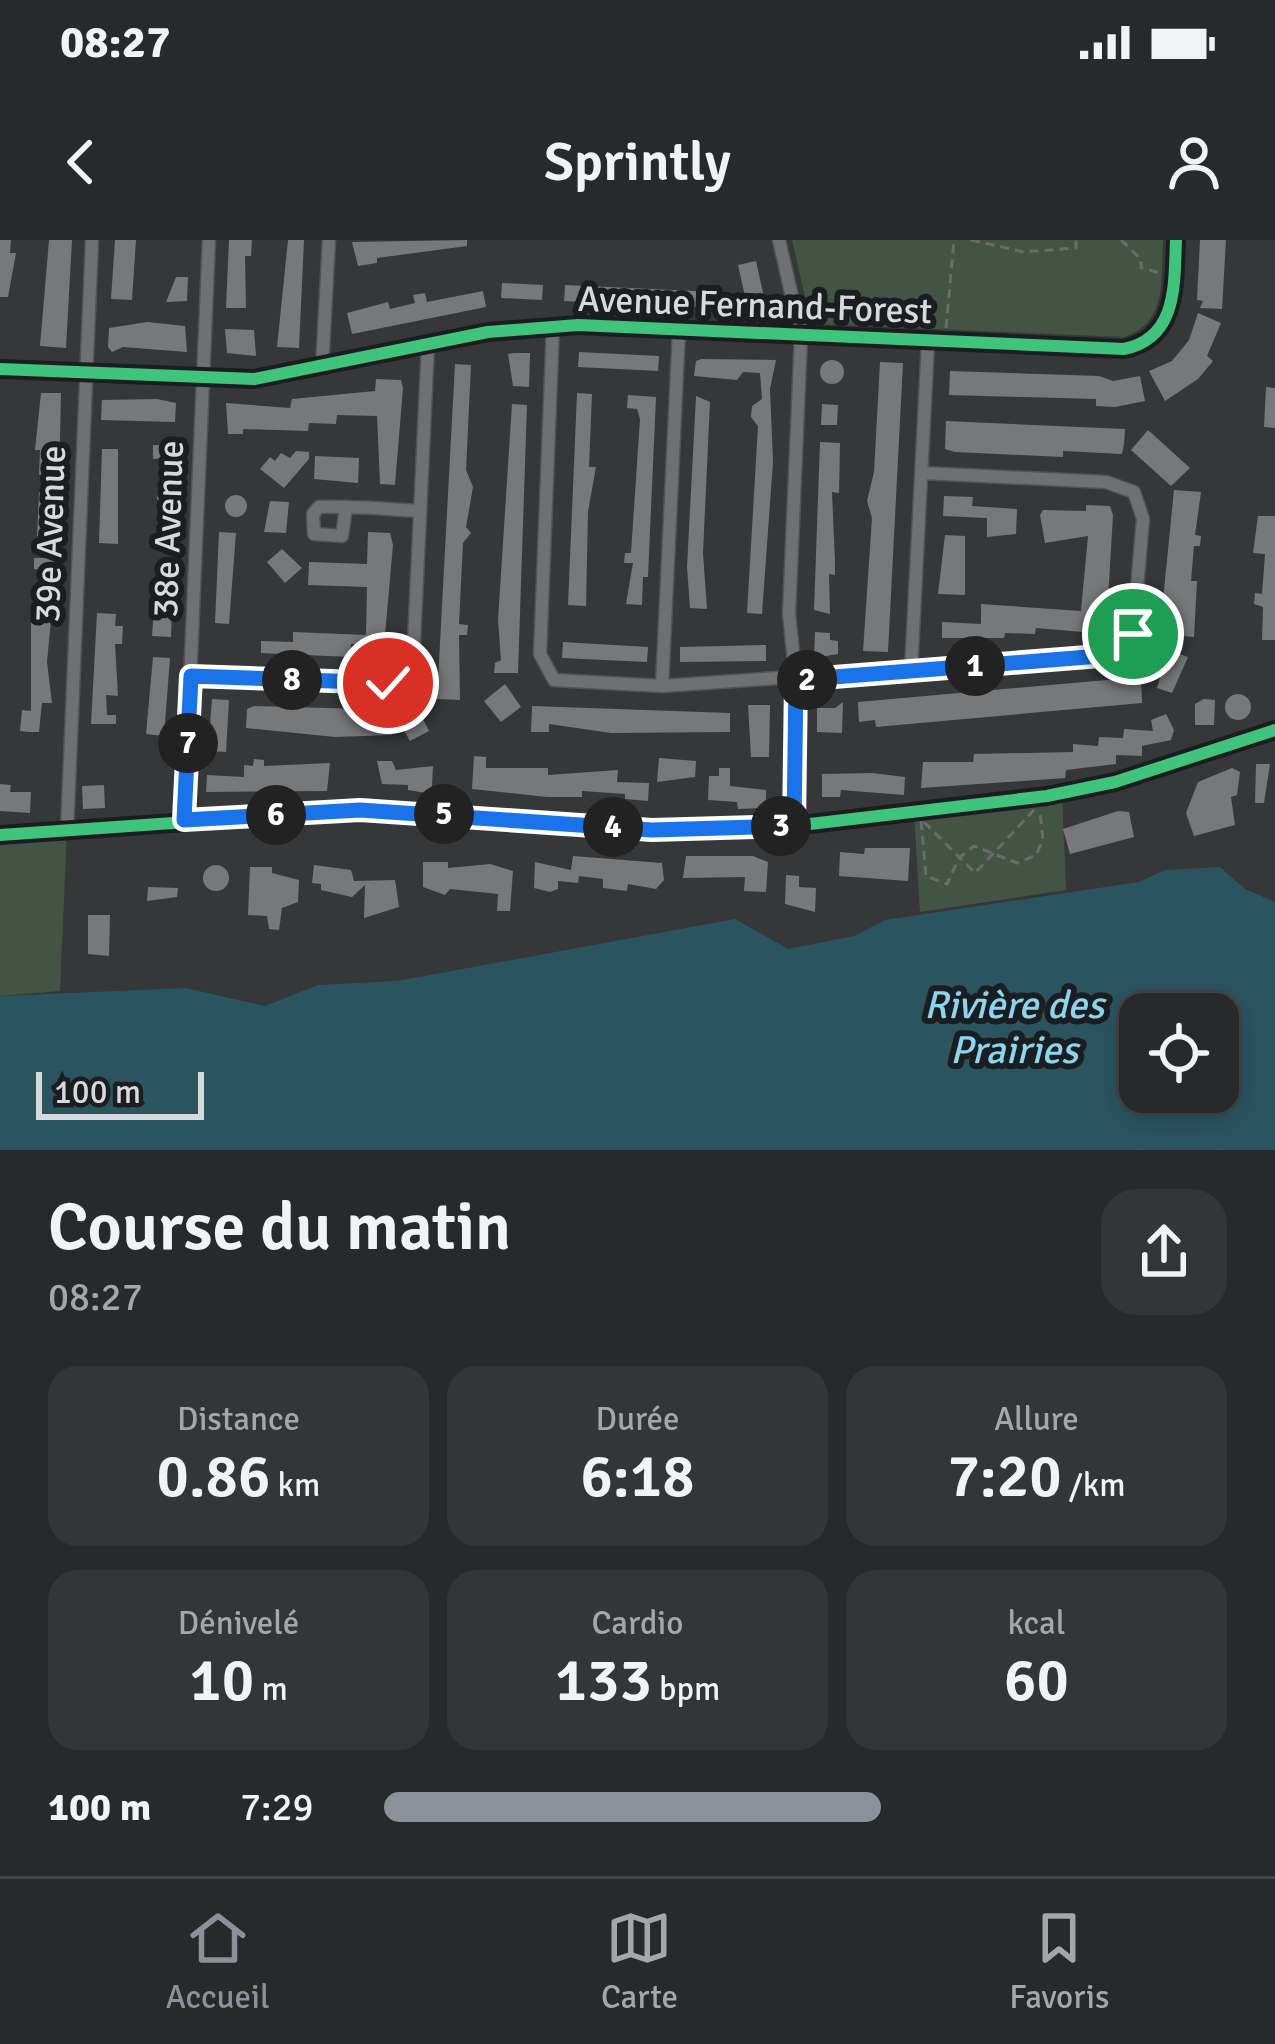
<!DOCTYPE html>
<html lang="fr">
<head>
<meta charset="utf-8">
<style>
  body { margin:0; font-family:Signika,sans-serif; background:#343537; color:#f1f3f6; height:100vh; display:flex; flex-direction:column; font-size:45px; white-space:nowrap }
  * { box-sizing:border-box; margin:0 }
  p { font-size:39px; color:#a5a6a9 }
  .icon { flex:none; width:66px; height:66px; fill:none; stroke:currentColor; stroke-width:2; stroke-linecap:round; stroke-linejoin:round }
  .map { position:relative; height:910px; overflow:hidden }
  .side { display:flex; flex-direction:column; background:#28292b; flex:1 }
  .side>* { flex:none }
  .fabs { position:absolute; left:1119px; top:753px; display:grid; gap:24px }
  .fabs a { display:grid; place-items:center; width:120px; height:120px; border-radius:24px; background:#28292b; box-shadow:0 6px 30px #0003,0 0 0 3px #444547; font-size:60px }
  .scale { position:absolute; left:36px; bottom:30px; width:168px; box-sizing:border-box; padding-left:12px; border:6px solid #d7d9dd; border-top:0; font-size:33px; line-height:42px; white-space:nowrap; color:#d7d9dd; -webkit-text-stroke:9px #1c1d20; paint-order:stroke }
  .pin { position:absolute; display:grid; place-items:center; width:102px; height:102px; color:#fff; margin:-51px; border:6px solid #fff; border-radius:50%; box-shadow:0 3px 12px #0007 }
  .km { position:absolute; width:60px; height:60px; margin:-30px; border-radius:50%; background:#222; color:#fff; font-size:33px; line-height:60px; text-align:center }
  .round { display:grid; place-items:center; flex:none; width:126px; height:126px; border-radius:36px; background:#343537 }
  .head { display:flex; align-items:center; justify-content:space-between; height:204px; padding:0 48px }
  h1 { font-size:66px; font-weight:600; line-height:90px }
  .metrics { display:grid; grid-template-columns:repeat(3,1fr); gap:18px; height:204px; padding:12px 48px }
  .metrics div { display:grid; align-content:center; border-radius:30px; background:#343537; text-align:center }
  .metrics b { font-size:60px; font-weight:600 }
  .metrics small { font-size:33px; font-weight:400 }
  .metrics p { font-size:33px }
  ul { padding:0 48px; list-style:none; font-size:39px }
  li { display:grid; grid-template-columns:192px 144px 1fr; align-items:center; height:90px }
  li i { height:30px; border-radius:15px; background:#8c9099 }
  .status { display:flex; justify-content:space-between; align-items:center; height:84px; padding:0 60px; background:#28292b; direction:ltr }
  .status svg { height:33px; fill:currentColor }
  header { display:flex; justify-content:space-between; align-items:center; height:156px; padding:0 48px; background:#28292b; font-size:54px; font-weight:600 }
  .tabs { display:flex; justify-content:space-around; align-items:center; height:168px; border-top:3px solid #444547; background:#28292b; font-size:33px; color:#a5a6a9 }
  .tabs a { display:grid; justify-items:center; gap:6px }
  .tabs .on { color:#8c9099 }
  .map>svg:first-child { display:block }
  .green { fill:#445444 }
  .water { fill:#2b5461; fill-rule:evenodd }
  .building { fill:#77787a }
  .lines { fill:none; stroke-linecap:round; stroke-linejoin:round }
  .minor-casing { stroke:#525356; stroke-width:15 }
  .tertiary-casing { stroke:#525356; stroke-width:16 }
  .path { stroke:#6a6b6d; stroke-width:3; stroke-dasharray:9 6; stroke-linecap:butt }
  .minor { stroke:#6f7072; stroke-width:12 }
  .tertiary { stroke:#6f7072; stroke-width:14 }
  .cycleway-casing { stroke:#1c1d20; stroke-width:20 }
  .cycleway { stroke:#40c37c; stroke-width:12 }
  .route-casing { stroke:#fff; stroke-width:24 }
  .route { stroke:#1a73e8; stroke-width:15 }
  .labels { text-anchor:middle; stroke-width:12; stroke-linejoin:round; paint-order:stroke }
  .street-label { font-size:36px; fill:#d7d9dd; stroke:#1c1d20 }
  .water-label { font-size:39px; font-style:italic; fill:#89d6f0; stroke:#1c1d20 }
</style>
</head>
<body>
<div class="status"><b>08:27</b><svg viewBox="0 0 49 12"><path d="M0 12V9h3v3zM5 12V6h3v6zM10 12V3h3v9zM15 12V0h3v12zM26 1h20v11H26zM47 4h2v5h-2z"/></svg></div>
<header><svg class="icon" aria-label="back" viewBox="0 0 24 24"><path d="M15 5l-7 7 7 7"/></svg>Sprintly<svg class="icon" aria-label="person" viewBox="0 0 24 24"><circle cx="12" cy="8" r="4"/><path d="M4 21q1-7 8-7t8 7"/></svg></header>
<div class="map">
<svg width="1275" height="910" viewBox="0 0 1275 910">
  <rect width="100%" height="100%" fill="#353739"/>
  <g class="green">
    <path d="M792 0H1163C1161 38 1168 83 1124 97L816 84 810 79Z"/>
    <polygon points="1062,553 1066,650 920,672 914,572"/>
    <polygon points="67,591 60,751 0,756 0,595"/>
  </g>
  <path class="water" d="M1220 627 1245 649 1275 662V910H0V756L186 748 265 766 318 745 397 741 735 679 788 709 854 696 885 680 1139 642 1165 630ZM1140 774H1218V852H1140Z"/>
  <g class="building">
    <polygon points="0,0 11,0 10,13 16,13 8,57 0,57"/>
    <polygon points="49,0 72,0 66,108 40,106"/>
    <polygon points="115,0 136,0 132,60 111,59"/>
    <polygon points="229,0 252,0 251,16 245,16 246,68 226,68"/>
    <polygon points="288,0 304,0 299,108 277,107"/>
    <polygon points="467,0 467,6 377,18 377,23 358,26 352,2"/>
    <polygon points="1200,0 1226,0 1222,69 1200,68 1203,61 1197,60"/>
    <polygon points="756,21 766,66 748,70 738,25"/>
    <polygon points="176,37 188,37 187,61 166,62"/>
    <polygon points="502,43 543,45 542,60 501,58"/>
    <polygon points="565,45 716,52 715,68 564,61"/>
    <polygon points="483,51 486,67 352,94 347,73 388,62 390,69 415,63 413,55 425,53 427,62"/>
    <polygon points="1198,73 1221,83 1207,116 1213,121 1198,139 1165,161 1149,131 1172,121 1189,100"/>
    <polygon points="147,82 185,86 187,112 123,107 112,112 108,107 109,88"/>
    <polygon points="225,89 254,90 256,116 227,113"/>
    <polygon points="579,112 659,116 658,131 578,127"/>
    <polygon points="514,113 530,113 529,147 513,146 508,114"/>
    <polygon points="701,119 776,120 770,149 773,222 762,374 747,373 758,186 751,177 752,166 762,159 760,133 743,132 737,140 694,136 696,121"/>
    <circle cx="832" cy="132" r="12"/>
    <polygon points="880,122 903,123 888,412 863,411 872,278 867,261 874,232"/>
    <polygon points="455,124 471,125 466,230 473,247 466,287 471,293 463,303 459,384 468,385 467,395 459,395 460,460 437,459"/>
    <polygon points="950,131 1099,136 1113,141 1140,136 1145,161 1115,167 1096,166 1096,159 949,155"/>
    <polygon points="376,139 401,140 403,148 395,245 380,244 377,176 337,175 336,184 309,183 308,191 243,189 243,194 228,194 226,163 290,168 292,159 375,151"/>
    <polygon points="1266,147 1275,148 1275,188 1264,187"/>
    <polygon points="41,153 61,153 59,236 39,235 40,210 35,210"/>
    <polygon points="577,153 592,154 589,227 596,227 588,272 586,366 568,365"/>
    <polygon points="628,155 656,157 648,337 643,337 642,365 626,364 633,323 624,323 625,313 631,313 640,179 637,169 627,168"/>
    <polygon points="696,156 710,162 703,313 707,369 690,368 687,327"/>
    <polygon points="157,159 176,163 175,182 101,180 102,160"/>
    <polygon points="512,164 527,165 518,433 494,433 495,423 501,420 498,380"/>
    <polygon points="822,164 838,165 837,185 821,185"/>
    <polygon points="946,181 1125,189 1124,204 1122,214 1063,211 1063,217 955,212 945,209"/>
    <polygon points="1148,190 1190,228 1171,246 1131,210"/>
    <polygon points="820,202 840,203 839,253 832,252 835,321 835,335 829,334 830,374 814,370"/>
    <polygon points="153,205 179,206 179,217 153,219"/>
    <polygon points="102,209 118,209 118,304 99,303"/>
    <polygon points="296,211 309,212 309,219 284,248 260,229 270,217 275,221 281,213 290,218"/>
    <polygon points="315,216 359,218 358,243 314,239"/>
    <circle cx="168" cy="256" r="11"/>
    <polygon points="1174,250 1201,252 1195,295 1201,296 1200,306 1194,306 1191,341 1197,341 1194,397 1171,395 1170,361 1163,360"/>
    <polygon points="39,252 58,252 56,297 37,296"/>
    <circle cx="236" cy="266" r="11"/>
    <polygon points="944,256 973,257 972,266 1017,269 1016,294 987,297 987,278 943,276"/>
    <polygon points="270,261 289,262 286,293 264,292"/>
    <polygon points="1086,265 1110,266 1113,275 1106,394 1036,388 1035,394 1005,393 1004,398 942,398 942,382 981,384 981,364 1081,371 1088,296 1045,303 1040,275 1043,270 1086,271"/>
    <polygon points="1258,276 1275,276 1275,400 1262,400 1263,367 1254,364 1255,353 1262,354 1265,314 1253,313"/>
    <polygon points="219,292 236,293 229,384 215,383"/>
    <polygon points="368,292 390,293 393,305 384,406 351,404 350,417 261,413 261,401 293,402 293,392 366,395 367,347 308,345 309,322 367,324"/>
    <polygon points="945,295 965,296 965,355 938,354"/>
    <polygon points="282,309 302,328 285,343 267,322"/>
    <polygon points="34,318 54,318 54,333 34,329"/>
    <polygon points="156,340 173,341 171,397 152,396"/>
    <polygon points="97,373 116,374 115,386 123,386 122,404 115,404 118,456 106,455 107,475 116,475 116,484 91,484"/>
    <polygon points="31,378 51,379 47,422 52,463 42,463 39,492 29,492 20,491 22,470 31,471"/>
    <polygon points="815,392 830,393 830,400 838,401 838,414 814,418"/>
    <polygon points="563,402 648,407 647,422 562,418"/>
    <polygon points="766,405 766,421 680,422 680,407"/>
    <polygon points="1168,410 1188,417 1172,453 1157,448"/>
    <polygon points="153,417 170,418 164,496 146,494"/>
    <polygon points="1141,437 1142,463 876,487 875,480 859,482 858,462"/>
    <polygon points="505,444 521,467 501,482 484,461"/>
    <circle cx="1238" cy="467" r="13"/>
    <polygon points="212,459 229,460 226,512 208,511"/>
    <polygon points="1204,459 1215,460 1214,485 1195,485 1195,464"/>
    <polygon points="843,462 842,493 817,492 817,468 835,468"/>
    <polygon points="748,465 770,465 769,517 751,517"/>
    <polygon points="254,466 365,469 365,474 392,477 392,495 335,497 246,488 247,469"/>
    <polygon points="532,466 730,473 730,492 611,493 549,484 549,492 531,492"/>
    <polygon points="419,471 429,491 410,501 401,485"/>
    <polygon points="1166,474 1174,490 1171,500 1142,506 1142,516 1116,515 1116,524 1066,530 1065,538 921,548 923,522 973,522 974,514 1073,512 1073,504 1098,506 1099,497 1123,498 1124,489 1153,491 1151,480"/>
    <polygon points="474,516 486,517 486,528 548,528 548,535 618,530 617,542 649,543 648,561 625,559 625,554 582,551 582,557 547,557 472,549"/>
    <polygon points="659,518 696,521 695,537 657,542"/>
    <polygon points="254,519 264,520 264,526 330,523 327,551 206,552 207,535 244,537 244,525 253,526"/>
    <polygon points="377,521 392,521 396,530 433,526 432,546 426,553 408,550 408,545 382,544"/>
    <polygon points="1256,524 1270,524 1264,563 1255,563"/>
    <polygon points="719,528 730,528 730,546 766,550 766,568 738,569 737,562 708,560 709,536 719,536"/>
    <polygon points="1232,528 1240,532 1237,555 1231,557 1235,585 1194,596 1186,573 1198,542"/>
    <polygon points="872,533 905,537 904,555 841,550 840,557 822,557 822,534"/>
    <polygon points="0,544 11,545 10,552 31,552 30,573 0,571"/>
    <polygon points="104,545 105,568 83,569 82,546"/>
    <polygon points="1118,571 1129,572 1134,597 1070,614 1063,589"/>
    <polygon points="865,608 910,608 908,641 839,636 840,612 864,614"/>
    <polygon points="573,616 662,623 664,640 656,649 628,644 627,651 603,648 603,639 579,636 578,643 558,641 558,649 550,652 534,648 535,622 571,630"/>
    <polygon points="686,616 753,616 768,622 766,652 744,651 745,637 683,638"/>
    <polygon points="423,622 448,622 448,628 490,624 513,631 510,671 497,671 498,654 450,649 445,655 423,647"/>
    <circle cx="216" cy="638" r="13"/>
    <polygon points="314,625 351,630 354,641 395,640 399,667 364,678 365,645 352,657 321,650 321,644 312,643"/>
    <polygon points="250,627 272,627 272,633 299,640 298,662 282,668 279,690 269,689 267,676 248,675"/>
    <polygon points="786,635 799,636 799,647 816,648 815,672 785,664"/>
    <polygon points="148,647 178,648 177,657 147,661"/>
    <polygon points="88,675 110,675 109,716 88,714"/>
  </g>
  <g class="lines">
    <defs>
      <g id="minor">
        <polyline points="779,0 801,96 789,374 796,440 793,586"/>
        <polyline points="553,86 540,414 554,440 662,446 1113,415 1126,408 1133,394 1143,279 1134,252 1106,242 922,233"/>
        <polyline points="322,127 329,0"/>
        <path d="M0 129 254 139 488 92 578 85 1124 109C1178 98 1174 44 1176 0"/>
        <path d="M346 267 342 296 314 294 313 274 319 267C352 266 386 269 420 271"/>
        <polyline points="911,431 928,102"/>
        <polyline points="191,436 394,443 408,437 413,423 428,104"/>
        <polyline points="662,446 679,90"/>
        <polyline points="184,580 209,0"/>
        <polyline points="67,591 92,0"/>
      </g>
      <polyline id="tertiary" points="0,595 360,570 652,589 793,586 1047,556 1115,542 1275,490"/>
    </defs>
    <use href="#minor" class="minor-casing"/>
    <use href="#tertiary" class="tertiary-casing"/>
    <g class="path">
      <polyline points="971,0 1024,12 1076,8 1076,0"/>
      <polyline points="1121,0 1141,19 1141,28 1161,33"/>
      <polyline points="946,88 954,0"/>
      <polyline points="921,581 926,636 947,644 959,618 974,606 1017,623 1036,615 1043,600 1040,572"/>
      <polyline points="924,582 975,633 1034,570"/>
    </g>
    <use href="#minor" class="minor"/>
    <use href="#tertiary" class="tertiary"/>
    <defs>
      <g id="cycleway">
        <path d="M0 129 254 139 488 92 578 85 1124 109C1178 98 1174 44 1176 0"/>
        <polyline points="0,595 360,570 652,589 793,586 1047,556 1115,542 1275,490"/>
      </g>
    </defs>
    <use href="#cycleway" class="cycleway-casing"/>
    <use href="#cycleway" class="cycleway"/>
  </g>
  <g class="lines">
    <defs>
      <polyline id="route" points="388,443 191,436 184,580 360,570 652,590 794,586 796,440 1113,415 1126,408 1133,394"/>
    </defs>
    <use href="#route" class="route-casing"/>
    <use href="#route" class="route"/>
  </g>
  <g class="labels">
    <g class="street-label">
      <text transform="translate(755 64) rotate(2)" y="13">Avenue Fernand-Forest</text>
      <text transform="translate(167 289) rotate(-88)" y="13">38e Avenue</text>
      <text transform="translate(49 294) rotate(-88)" y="13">39e Avenue</text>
    </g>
    <g class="water-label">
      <text x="1014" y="778">Rivière des<tspan x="1014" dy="45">Prairies</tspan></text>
    </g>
  </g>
</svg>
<div class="fabs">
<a><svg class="icon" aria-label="locate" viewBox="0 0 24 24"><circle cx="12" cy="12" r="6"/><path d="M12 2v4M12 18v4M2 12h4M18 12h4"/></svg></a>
</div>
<div class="scale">100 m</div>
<div class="pin" style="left:1133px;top:394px;background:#1e9e55"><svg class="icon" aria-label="arrive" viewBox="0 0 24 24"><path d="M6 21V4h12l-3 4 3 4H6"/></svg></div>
<div class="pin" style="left:388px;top:443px;background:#d93025"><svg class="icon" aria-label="check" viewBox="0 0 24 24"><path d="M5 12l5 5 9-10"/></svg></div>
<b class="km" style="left:975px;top:426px">1</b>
<b class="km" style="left:807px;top:440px">2</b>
<b class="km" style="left:781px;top:586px">3</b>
<b class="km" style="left:613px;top:587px">4</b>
<b class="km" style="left:444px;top:574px">5</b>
<b class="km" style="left:276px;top:575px">6</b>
<b class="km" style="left:188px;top:503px">7</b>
<b class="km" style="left:292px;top:440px">8</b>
</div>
<section class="side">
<div class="head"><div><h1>Course du matin</h1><p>08:27</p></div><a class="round"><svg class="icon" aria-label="share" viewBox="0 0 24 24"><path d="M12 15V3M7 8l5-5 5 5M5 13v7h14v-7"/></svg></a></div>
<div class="metrics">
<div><p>Distance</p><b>0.86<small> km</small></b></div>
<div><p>Durée</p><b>6:18</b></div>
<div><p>Allure</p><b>7:20<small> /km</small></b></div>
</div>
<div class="metrics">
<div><p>Dénivelé</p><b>10<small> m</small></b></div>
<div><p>Cardio</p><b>133<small> bpm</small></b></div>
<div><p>kcal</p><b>60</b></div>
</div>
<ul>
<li><b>100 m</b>7:29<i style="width:59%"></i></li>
</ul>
</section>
<nav class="tabs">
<a class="on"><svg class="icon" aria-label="home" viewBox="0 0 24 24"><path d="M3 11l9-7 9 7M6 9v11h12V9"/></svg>Accueil</a>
<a><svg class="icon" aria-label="map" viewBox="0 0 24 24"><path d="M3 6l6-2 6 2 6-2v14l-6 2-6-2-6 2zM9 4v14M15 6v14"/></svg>Carte</a>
<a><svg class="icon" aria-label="saved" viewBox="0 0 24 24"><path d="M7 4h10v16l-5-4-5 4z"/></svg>Favoris</a>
</nav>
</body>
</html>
